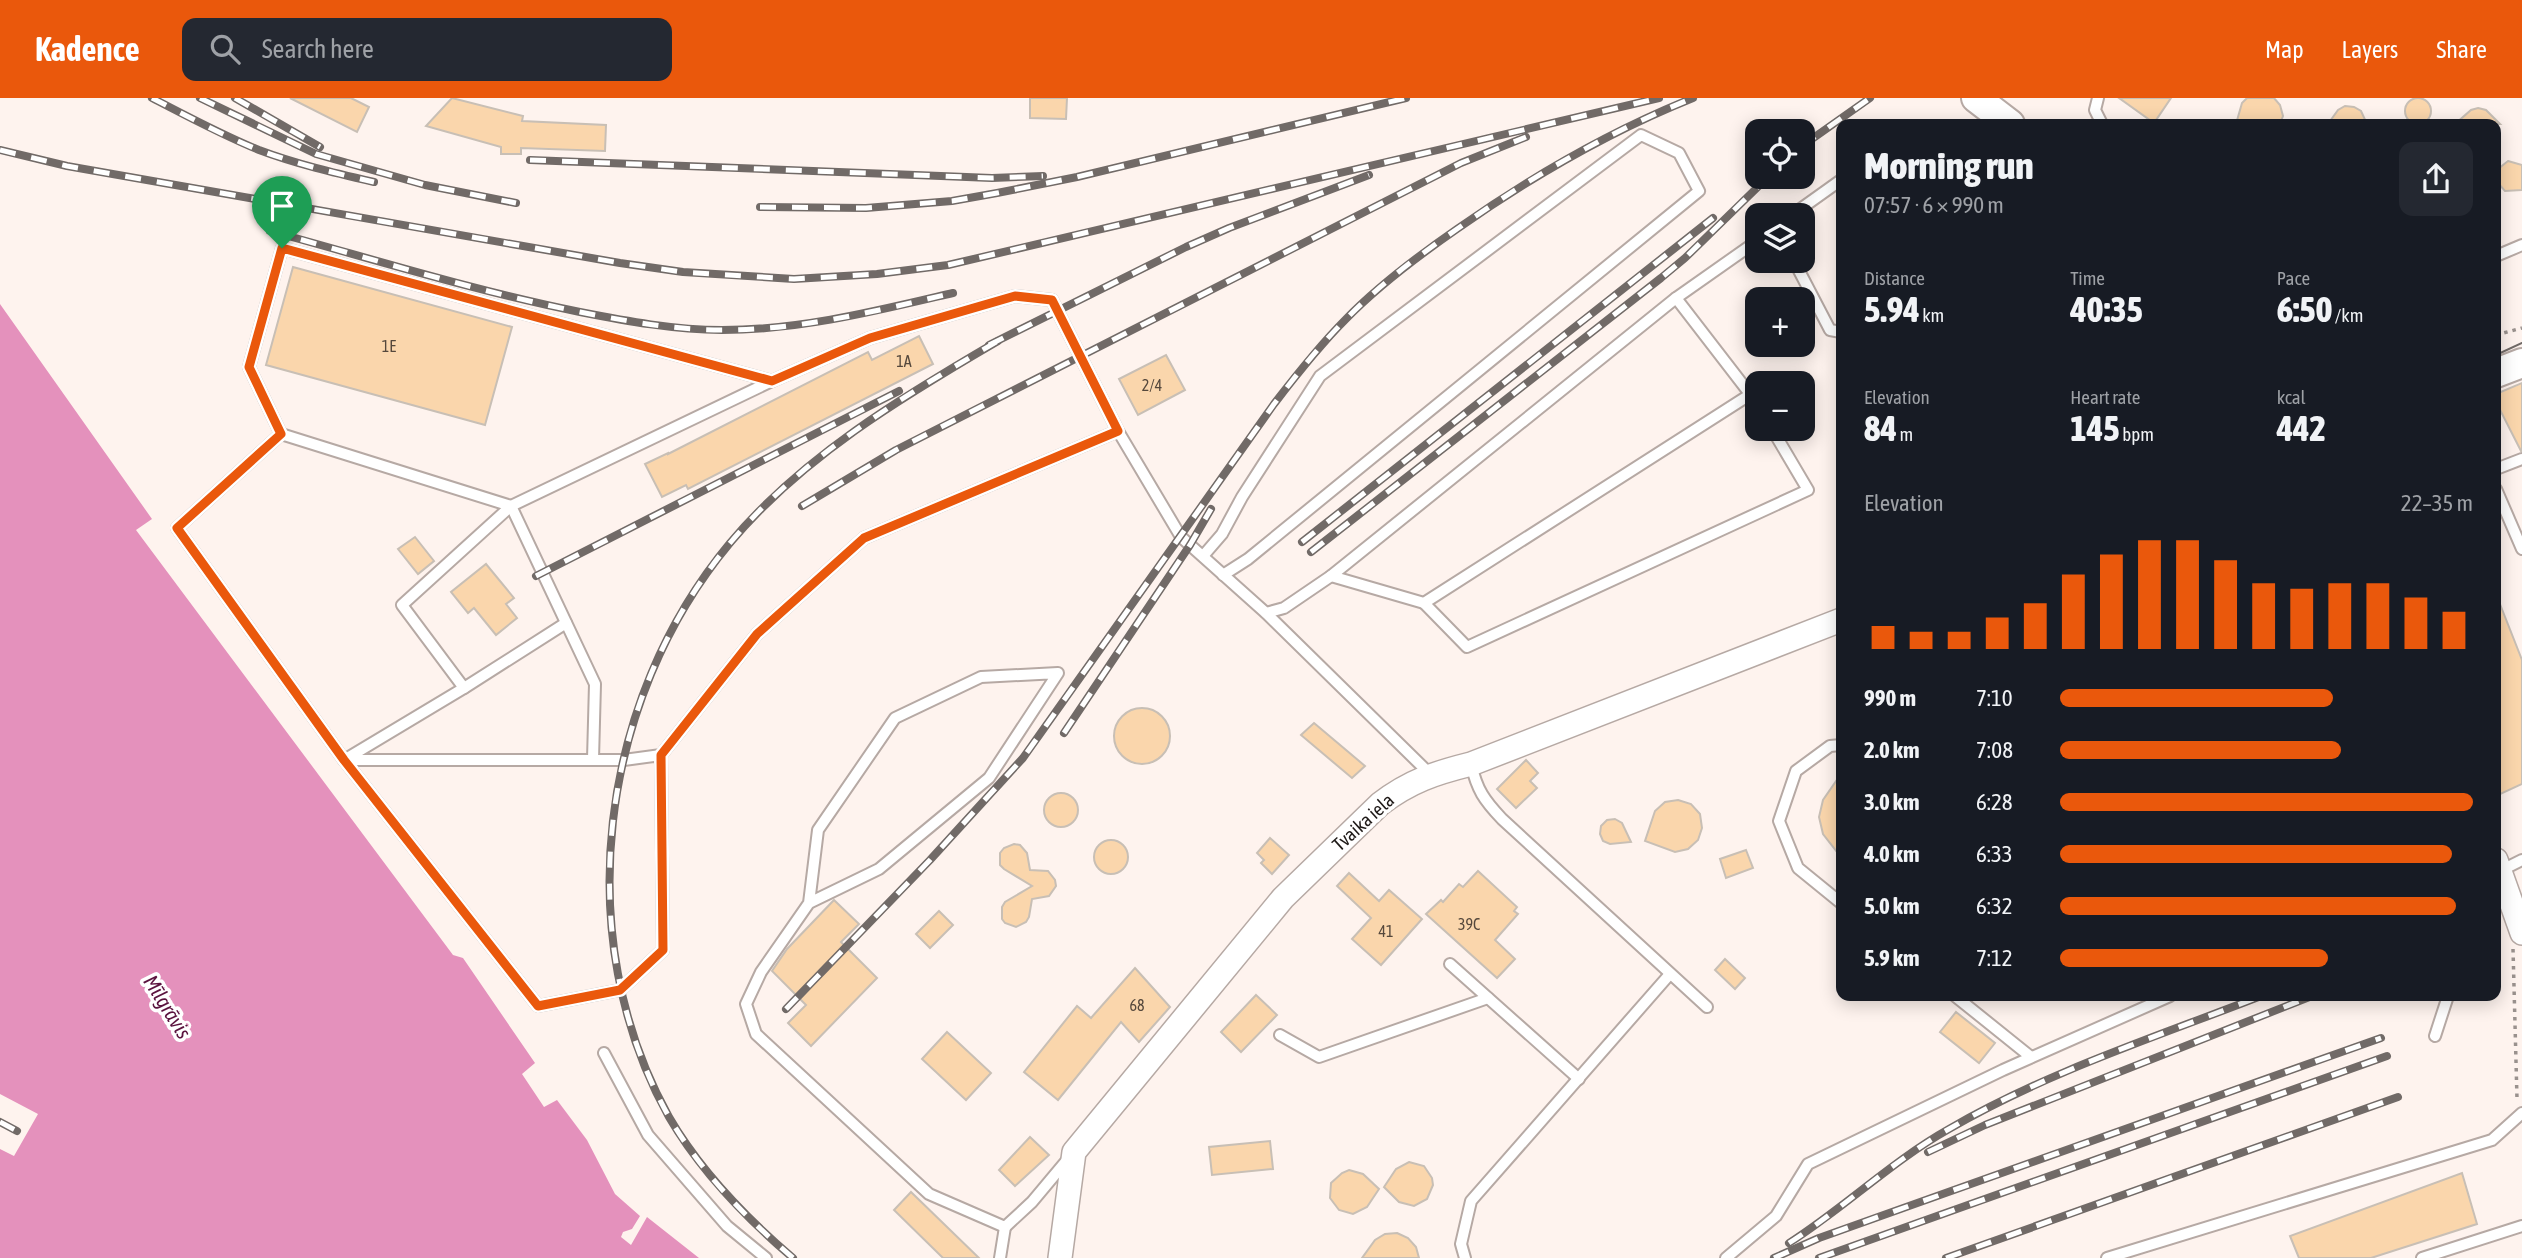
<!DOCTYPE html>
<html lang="en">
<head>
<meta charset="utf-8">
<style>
  body { margin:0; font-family:"Asap Condensed",sans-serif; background:#242831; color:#f1f3f6; height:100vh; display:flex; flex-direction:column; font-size:26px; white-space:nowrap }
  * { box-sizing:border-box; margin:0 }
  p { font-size:23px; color:#9ea1a6 }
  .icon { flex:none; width:38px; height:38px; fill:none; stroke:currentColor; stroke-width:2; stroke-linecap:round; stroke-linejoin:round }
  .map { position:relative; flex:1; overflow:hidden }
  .panel { position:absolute; left:1836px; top:21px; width:665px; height:882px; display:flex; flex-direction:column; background:#171b24; border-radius:14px; box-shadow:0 4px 18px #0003 }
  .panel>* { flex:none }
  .controls { position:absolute; left:1745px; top:21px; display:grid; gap:14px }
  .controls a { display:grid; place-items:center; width:70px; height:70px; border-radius:14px; background:#171b24; box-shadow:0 4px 18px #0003; font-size:35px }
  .pin { position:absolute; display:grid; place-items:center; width:60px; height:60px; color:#fff; margin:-72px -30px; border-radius:50% 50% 50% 0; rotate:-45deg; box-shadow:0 0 7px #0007 }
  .pin .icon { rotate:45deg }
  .round { display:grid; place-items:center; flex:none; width:74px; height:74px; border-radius:14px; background:#242831 }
  .overview { display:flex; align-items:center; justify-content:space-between; height:119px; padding:0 28px }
  h1 { font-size:38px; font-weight:800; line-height:52px }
  .figures { display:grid; grid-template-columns:repeat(3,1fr); gap:10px; height:119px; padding:7px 28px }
  .figures div { display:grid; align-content:center }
  .figures b { font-size:35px; font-weight:800 }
  .figures small { font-size:19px; font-weight:400 }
  .figures p { font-size:19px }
  .chart { height:196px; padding:14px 28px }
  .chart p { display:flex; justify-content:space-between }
  .chart svg { width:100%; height:126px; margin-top:7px; stroke:#ea580c; stroke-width:6 }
  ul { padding:0 28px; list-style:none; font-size:23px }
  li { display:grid; grid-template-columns:112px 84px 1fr; align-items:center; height:52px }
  li i { height:18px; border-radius:9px; background:#ea580c }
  header { display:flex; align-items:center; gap:42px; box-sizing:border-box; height:98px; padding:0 35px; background:#ea580c; color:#fff }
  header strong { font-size:33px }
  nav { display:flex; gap:38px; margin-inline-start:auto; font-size:24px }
  .search { width:490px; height:63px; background:#242831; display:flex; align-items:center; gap:18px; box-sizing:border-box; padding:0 24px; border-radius:14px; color:#9ea1a6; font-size:26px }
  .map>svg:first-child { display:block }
  .water { fill:#e491bc }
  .building { fill:#fad6ac; stroke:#c8bfb5; stroke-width:2 }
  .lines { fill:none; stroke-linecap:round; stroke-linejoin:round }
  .service-casing { stroke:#b6a9a4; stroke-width:14 }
  .minor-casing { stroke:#b6a9a4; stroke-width:26 }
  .tertiary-casing { stroke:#b6a9a4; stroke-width:32 }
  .path { stroke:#99918d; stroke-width:3.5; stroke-dasharray:3.5 5; stroke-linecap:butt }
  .service { stroke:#fff; stroke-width:10 }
  .minor { stroke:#fff; stroke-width:23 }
  .tertiary { stroke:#fff; stroke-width:28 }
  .tram { stroke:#716a67; stroke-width:2 }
  .rail-casing { stroke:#716a67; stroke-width:8 }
  .rail { stroke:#fff; stroke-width:5; stroke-dasharray:16; stroke-linecap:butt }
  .route-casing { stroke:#fff; stroke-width:14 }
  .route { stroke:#ea580c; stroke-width:9 }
  .labels { text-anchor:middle; stroke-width:7; stroke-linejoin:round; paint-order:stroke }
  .number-label { font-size:16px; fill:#55483c }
  .street-label { font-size:19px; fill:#1e1917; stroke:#fff }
  .water-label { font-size:21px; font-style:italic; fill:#5b133f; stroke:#fff }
</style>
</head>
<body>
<header>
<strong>Kadence</strong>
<div class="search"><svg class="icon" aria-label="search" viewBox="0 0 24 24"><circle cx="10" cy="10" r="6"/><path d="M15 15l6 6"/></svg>Search here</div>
<nav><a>Map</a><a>Layers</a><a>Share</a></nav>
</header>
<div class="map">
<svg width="2522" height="1160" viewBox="0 0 2522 1160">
  <rect width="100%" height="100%" fill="#fef3ee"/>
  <polygon class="water" points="0,206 152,421 136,432 453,857 463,860 535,965 522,976 544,1009 557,1002 587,1042 615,1096 640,1118 632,1131 623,1134 621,1139 631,1147 647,1119 699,1160 0,1160 0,1051 14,1058 38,1016 0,996"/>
  <g class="building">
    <polygon points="290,0 351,0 369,9 357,34"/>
    <polygon points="452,0 523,18 522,23 606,27 605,53 521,50 521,56 501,56 501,49 426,28"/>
    <polygon points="1030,0 1067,0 1066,21 1030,20"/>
    <polygon points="2119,0 2171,0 2154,25"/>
    <polygon points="2247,0 2274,0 2280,7 2283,18 2280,26 2236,26 2242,5"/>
    <circle cx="2418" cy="13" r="13"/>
    <polygon points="2345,8 2354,9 2361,13 2367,26 2328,26 2338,12"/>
    <polygon points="2478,10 2486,12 2500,26 2455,26 2471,12"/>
    <polygon points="2508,63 2522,67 2522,92 2505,93 2497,84 2498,71"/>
    <polygon points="293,169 512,229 485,327 266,267"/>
    <polygon points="919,238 933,266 688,391 686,387 662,399 645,366 668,355 668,356 868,254 872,262"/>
    <polygon points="1166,257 1185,292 1138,317 1119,281"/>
    <polygon points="2522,285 2522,353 2521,353 2496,304 2496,296"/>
    <polygon points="415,439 434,463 418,476 398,451"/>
    <polygon points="486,466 514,500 506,506 517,520 496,537 474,510 468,515 451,494"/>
    <polygon points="2496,496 2522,562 2522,686 2496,698"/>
    <circle cx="1142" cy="638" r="28"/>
    <polygon points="1314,625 1365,668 1352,680 1301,637"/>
    <polygon points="1526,662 1538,675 1530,683 1537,690 1516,710 1497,691"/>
    <polygon points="1841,676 1841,759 1823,736 1819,719 1823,702"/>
    <circle cx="1061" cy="712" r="17"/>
    <polygon points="1678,702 1691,706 1700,716 1702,730 1698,742 1688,751 1675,754 1645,743 1655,713 1665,704"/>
    <polygon points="1615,721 1622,725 1631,744 1610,746 1603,743 1600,736 1601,728 1607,722"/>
    <polygon points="1270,740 1289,757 1272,776 1261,765 1264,762 1257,755"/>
    <circle cx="1111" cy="759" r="17"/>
    <polygon points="1014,746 1020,747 1027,755 1030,772 1048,773 1055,782 1056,788 1049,798 1032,801 1029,819 1026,824 1016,829 1005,825 1002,821 1002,809 1005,804 1032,788 1004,771 1000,767 1000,755 1004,750"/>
    <polygon points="1746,752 1753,770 1726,780 1720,761"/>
    <polygon points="1478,773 1517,809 1514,813 1518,816 1495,842 1515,861 1497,880 1426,816 1441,802 1443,804 1459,786 1463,789"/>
    <polygon points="1349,775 1379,803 1389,792 1422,821 1381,867 1352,841 1371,820 1337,788"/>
    <polygon points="834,802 859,826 841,844 877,880 811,948 788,925 806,907 772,873 787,851"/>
    <polygon points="939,813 953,827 930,850 916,836"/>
    <polygon points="1725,861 1745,880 1735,891 1715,872"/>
    <polygon points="1135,870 1170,909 1139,944 1121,924 1058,1002 1024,974 1077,908 1091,920"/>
    <polygon points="1256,897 1277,917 1241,954 1221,934"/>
    <polygon points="1956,914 1995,945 1979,965 1940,934"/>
    <polygon points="947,934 991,975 966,1002 922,961"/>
    <polygon points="1030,1039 1049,1057 1015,1088 999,1072"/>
    <polygon points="1270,1043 1273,1071 1212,1077 1209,1049"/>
    <polygon points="1409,1064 1424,1068 1432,1080 1433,1087 1427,1101 1414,1108 1399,1104 1384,1089 1396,1071"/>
    <polygon points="1349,1072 1363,1076 1379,1091 1367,1109 1353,1116 1339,1112 1330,1100 1331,1085 1342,1075"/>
    <polygon points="2462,1075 2477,1126 2371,1160 2299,1160 2290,1138"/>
    <polygon points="911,1094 979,1160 943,1160 894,1112"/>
    <polygon points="1397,1135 1408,1140 1416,1149 1419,1160 1362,1160 1375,1142 1385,1136"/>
  </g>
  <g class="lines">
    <defs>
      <g id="service">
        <polyline points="2098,0 2095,12 2102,26"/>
        <polyline points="1792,117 1841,82"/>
        <polyline points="2496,158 2522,147"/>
        <polyline points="1794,163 1830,232 1841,234"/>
        <polyline points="1676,200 1757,143"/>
        <polyline points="281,336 177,430 344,662 464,590 402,507 511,408 772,283 870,240 1015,198 1052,202 1118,333 1181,439 1266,515 1430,676"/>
        <polyline points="2496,371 2522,361"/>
        <polyline points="2496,391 2522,451"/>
        <polyline points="1203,458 1222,436 1242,399 1320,278 1641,37 1679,55 1699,93 1248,461 1223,477"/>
        <polyline points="1331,478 1424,505 1751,296"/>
        <polyline points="1424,505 1467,549 1808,392 1772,331"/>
        <polyline points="1266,515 1284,510 1331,478 1676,200 1757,305"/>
        <polyline points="464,590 566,525"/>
        <polyline points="1841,647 1830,648 1796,673 1779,723 1798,770 1841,805"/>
        <polyline points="661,657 663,852 620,892 538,908 344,662 624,662 661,657 757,536 864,440 1118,333"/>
        <polyline points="593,661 595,586 511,408 281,336 249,269 282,150 772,283"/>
        <path d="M1471 666C1477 692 1484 702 1502 721L1707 909"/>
        <polyline points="2500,773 2522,762"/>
        <polyline points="809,805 818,732 895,620 981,579 1058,575 989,680 879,771 809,805 761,874 746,906 756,936 929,1096 1005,1129 1032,1104 1068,1061"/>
        <polyline points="1450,866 1579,981"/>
        <polyline points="1955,898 2031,959"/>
        <polyline points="1280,937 1319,959 1488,900"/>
        <polyline points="2435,938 2448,898"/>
        <polyline points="604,955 648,1037 727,1128 766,1160"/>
        <polyline points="1000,1160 1005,1129"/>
        <polyline points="1465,1160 1461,1146 1471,1103 1670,876"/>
        <polyline points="1726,1160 1776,1118 1808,1066 2003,972 2170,898"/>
        <polyline points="2107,1160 2492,1042 2522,1015"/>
        <polyline points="2422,1160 2522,1128"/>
      </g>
      <g id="minor">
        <polyline points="2496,762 2522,835"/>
        <path d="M1060 1160 1074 1054 1283 800 1380 706C1410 683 1435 675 1471 666L1841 522"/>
      </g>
      <g id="tertiary">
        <polyline points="1976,0 2010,26"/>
        <polyline points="2496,275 2522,265"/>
      </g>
    </defs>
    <use href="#service" class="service-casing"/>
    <use href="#minor" class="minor-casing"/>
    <use href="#tertiary" class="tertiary-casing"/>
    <g class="path">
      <polyline points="2496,237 2522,230"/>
      <polyline points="2513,851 2517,1001"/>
    </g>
    <use href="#service" class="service"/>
    <use href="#minor" class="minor"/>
    <use href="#tertiary" class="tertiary"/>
    <polyline class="tram" points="2496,257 2522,245"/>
    <defs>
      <g id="rail">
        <path d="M152 0C187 18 222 37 259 52 296 66 335 75 374 84"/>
        <polyline points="200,0 316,56 425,87 516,105"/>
        <polyline points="235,0 320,49"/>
        <polyline points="1802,48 1870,0"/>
        <polyline points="0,52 67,68 620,165 683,174 794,181 877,176 948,167 1659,0"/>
        <polyline points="530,62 992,80 1043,78"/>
        <polyline points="760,109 866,110 952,103 997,95 1077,79 1406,0"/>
        <path d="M270 133C373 161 475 193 580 214 626 223 675 232 722 232 801 232 876 213 953 195"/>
        <polyline points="989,247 1186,149 1229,130 1369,77"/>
        <polyline points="802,408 896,352 1461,65 1526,39"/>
        <polyline points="1302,444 1713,120"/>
        <polyline points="1311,454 1661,180 1685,160 1768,79"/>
        <polyline points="536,478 899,293"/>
        <polyline points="1064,635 1190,447 1211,411"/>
        <path d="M786 911 930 762 1023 660 1274 306C1297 276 1320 247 1346 221 1379 187 1418 158 1457 131 1531 79 1608 34 1693 0"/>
        <polyline points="0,1024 17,1033"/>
        <polyline points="1928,1054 1985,1027 2312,898"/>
        <path d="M1789 1145C1844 1110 1892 1063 1949 1031 2047 974 2156 939 2261 898"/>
        <path d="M793 1160C745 1119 701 1074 669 1019 569 840 599 602 730 445 802 359 902 299 998 243"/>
        <polyline points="1774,1160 1819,1140 2381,940"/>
        <polyline points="1819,1160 2387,958"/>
        <polyline points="1946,1160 2398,999"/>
      </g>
    </defs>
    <use href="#rail" class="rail-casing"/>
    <use href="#rail" class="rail"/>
  </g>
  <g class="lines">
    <defs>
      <polygon id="route" points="282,150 772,283 870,240 1015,198 1052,202 1118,333 864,440 757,536 661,657 663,852 620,892 538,908 344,662 177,430 281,336 249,269"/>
    </defs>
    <use href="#route" class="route-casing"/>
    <use href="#route" class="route"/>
  </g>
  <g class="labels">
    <g class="number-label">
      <text x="389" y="254">1E</text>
      <text x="904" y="269">1A</text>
      <text x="1152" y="293">2/4</text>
      <text x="1469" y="832">39C</text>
      <text x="1386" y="839">41</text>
      <text x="1137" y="913">68</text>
    </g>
    <g class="street-label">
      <text transform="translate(1363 724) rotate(-42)" y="7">Tvaika iela</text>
    </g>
    <g class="water-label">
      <text transform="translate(167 909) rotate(58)" y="7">Mīlgrāvis</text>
    </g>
  </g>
</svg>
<div class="controls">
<a><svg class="icon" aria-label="locate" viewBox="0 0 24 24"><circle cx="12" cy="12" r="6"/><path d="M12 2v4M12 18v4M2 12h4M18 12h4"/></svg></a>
<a><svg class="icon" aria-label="layers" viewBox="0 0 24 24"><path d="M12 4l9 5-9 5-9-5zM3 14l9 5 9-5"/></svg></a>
<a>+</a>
<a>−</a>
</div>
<div class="pin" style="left:282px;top:150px;background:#1e9e55"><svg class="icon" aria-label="arrive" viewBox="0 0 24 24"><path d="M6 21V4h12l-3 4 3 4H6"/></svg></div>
<section class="panel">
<div class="overview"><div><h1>Morning run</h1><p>07:57 · 6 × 990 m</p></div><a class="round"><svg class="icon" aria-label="share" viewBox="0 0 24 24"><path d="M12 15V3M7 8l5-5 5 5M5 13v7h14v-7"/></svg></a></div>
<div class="figures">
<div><p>Distance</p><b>5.94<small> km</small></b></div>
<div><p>Time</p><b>40:35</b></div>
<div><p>Pace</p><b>6:50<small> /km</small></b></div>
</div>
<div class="figures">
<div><p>Elevation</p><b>84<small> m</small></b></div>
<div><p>Heart rate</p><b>145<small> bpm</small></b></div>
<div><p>kcal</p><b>442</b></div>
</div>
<div class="chart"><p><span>Elevation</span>22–35 m</p>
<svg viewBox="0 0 160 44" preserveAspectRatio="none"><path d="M5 44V36M15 44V38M25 44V38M35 44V33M45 44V28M55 44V18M65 44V11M75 44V6M85 44V6M95 44V13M105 44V21M115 44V23M125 44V21M135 44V21M145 44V26M155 44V31"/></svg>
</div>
<ul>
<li><b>990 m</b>7:10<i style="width:66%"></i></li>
<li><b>2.0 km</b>7:08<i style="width:68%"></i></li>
<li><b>3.0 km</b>6:28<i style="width:100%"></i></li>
<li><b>4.0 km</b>6:33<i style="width:95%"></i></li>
<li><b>5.0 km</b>6:32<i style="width:96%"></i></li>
<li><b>5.9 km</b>7:12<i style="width:65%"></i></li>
</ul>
</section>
</div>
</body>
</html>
